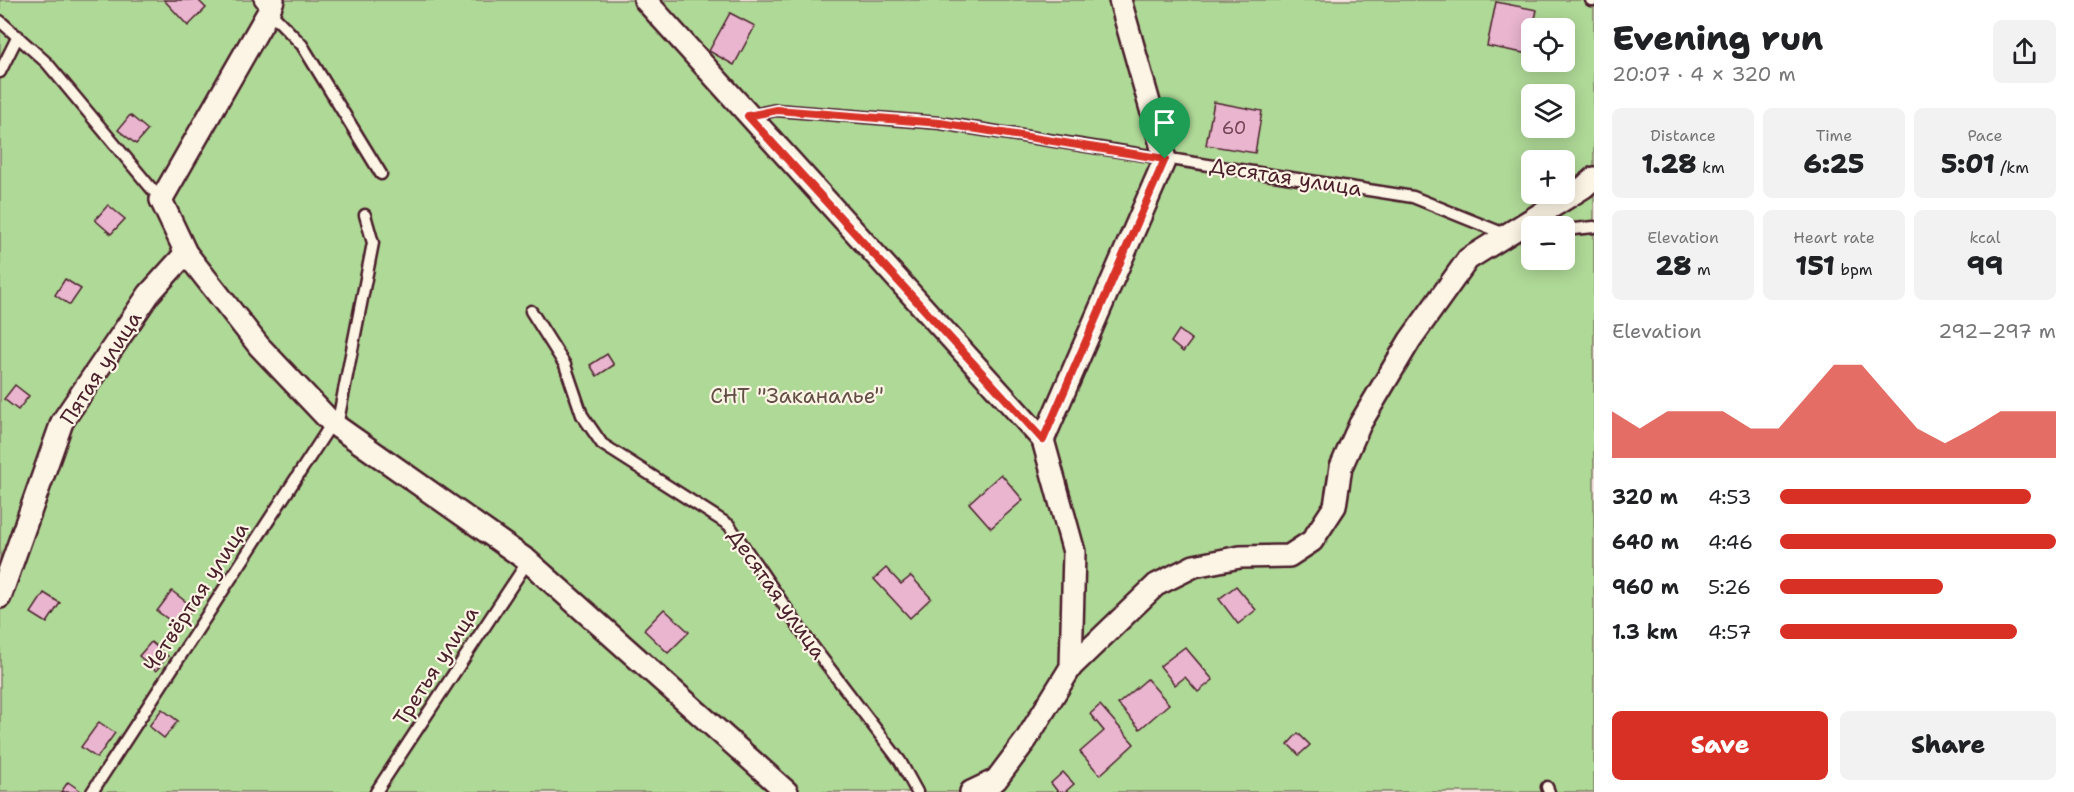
<!DOCTYPE html>
<html lang="en">
<head>
<meta charset="utf-8">
<style>
  body { margin:0; font-family:"Shantell Sans",sans-serif; background:#f2f2f2; color:#202124; height:100vh; display:flex; flex-direction:column; font-size:22px; white-space:nowrap }
  * { box-sizing:border-box; margin:0 }
  p { font-size:20px; color:#757577 }
  .icon { flex:none; width:33px; height:33px; fill:none; stroke:currentColor; stroke-width:2; stroke-linecap:round; stroke-linejoin:round }
  .map { position:relative; flex:1; overflow:hidden }
  .sheet { display:flex; flex-direction:column; background:#fff; width:480px }
  .sheet>* { flex:none }
  .tools { position:absolute; left:1521px; top:18px; display:grid; gap:12px }
  .tools a { display:grid; place-items:center; width:54px; height:54px; border-radius:9px; background:#fff; box-shadow:0 3px 15px #0003; font-size:30px }
  .pin { position:absolute; display:grid; place-items:center; width:51px; height:51px; color:#fff; margin:-62px -26px; border-radius:50% 50% 50% 0; rotate:-45deg; box-shadow:0 0 6px #0007 }
  .pin .icon { rotate:45deg }
  .round { display:grid; place-items:center; flex:none; width:63px; height:63px; border-radius:9px; background:#f2f2f2 }
  .headline { display:flex; align-items:center; justify-content:space-between; height:102px; padding:0 18px }
  h1 { font-size:33px; font-weight:800; line-height:45px }
  .stats { display:grid; grid-template-columns:repeat(3,1fr); gap:9px; height:102px; padding:6px 18px }
  .stats div { display:grid; align-content:center; border-radius:9px; background:#f2f2f2; text-align:center }
  .stats b { font-size:26px; font-weight:800 }
  .stats small { font-size:16px; font-weight:400 }
  .stats p { font-size:16px }
  .chart { height:168px; padding:12px 18px }
  .chart p { display:flex; justify-content:space-between }
  .chart svg { width:100%; height:108px; margin-top:6px; fill:#d93025; opacity:.7 }
  .primary-button { display:flex; gap:12px; margin-top:auto; padding:12px 18px }
  .primary-button a { flex:1; height:69px; border-radius:9px; background:#d93025; color:#fff; font-size:24px; font-weight:800; line-height:69px; text-align:center }
  .primary-button a+a { background:#f2f2f2; color:#202124 }
  ul { padding:0 18px; list-style:none; font-size:20px }
  li { display:grid; grid-template-columns:96px 72px 1fr; align-items:center; height:45px }
  li i { height:15px; border-radius:8px; background:#d93025 }
  main { display:flex; flex:1; min-height:0 }
  .map>svg:first-child { display:block }
  .green { fill:#afd997; stroke:#7c7c61; stroke-width:1.5; fill-rule:evenodd }
  .building { fill:#e9b5cf; stroke:#4a1f2b; stroke-width:1.5 }
  .lines { fill:none; stroke-linecap:round; stroke-linejoin:round }
  .lane-casing { stroke:#4a1f2b; stroke-width:15 }
  .street-casing { stroke:#4a1f2b; stroke-width:26 }
  .lane { stroke:#fcf5e5; stroke-width:10 }
  .street { stroke:#fcf5e5; stroke-width:21 }
  .route-casing { stroke:#fff; stroke-width:12 }
  .route { stroke:#d93025; stroke-width:8 }
  .labels { text-anchor:middle; stroke-width:4.5; stroke-linejoin:round; paint-order:stroke }
  .number-label { font-size:18px; fill:#724454 }
  .street-label { font-size:21px; fill:#4a1f2b; stroke:#fcf5e5 }
  .park-label { font-size:21px; fill:#634e46; stroke:#fcf5e5 }
</style>
</head>
<body>
<main>
<div class="map">
<svg width="1594" height="792" viewBox="0 0 1594 792">
  <rect width="100%" height="100%" fill="#f6e2de"/>
  <filter id="ink" filterUnits="userSpaceOnUse"><feTurbulence type="fractalNoise" baseFrequency=".0167" numOctaves="2"/><feDisplacementMap in="SourceGraphic" scale="12" xChannelSelector="R" yChannelSelector="G"/><feConvolveMatrix kernelMatrix="1 2 1 2 8 2 1 2 1" color-interpolation-filters="sRGB"/></filter>
  <g filter="url(#ink)">
    <path class="green" d="M0 0H1594V792H0ZM1532 28H1564V62H1532ZM1532 94H1564V128H1532ZM1532 160H1564V194H1532ZM1532 226H1564V260H1532Z"/>
    <g class="building">
      <polygon points="164,0 198,0 206,8 188,26"/>
      <polygon points="1496,2 1537,10 1533,28 1532,28 1529,54 1487,46"/>
      <polygon points="730,13 755,26 734,65 709,51"/>
      <polygon points="1214,102 1262,111 1255,153 1206,145"/>
      <polygon points="130,115 148,130 136,144 118,130"/>
      <polygon points="108,205 125,219 111,234 95,220"/>
      <polygon points="65,279 81,289 70,305 55,295"/>
      <polygon points="1179,330 1192,340 1183,352 1171,342"/>
      <polygon points="607,354 614,365 597,376 590,365"/>
      <polygon points="15,385 29,396 18,410 4,399"/>
      <polygon points="1001,474 1023,500 991,528 969,503"/>
      <polygon points="886,568 901,584 911,576 931,598 910,618 874,579"/>
      <polygon points="1236,586 1256,610 1238,624 1219,599"/>
      <polygon points="172,591 194,608 179,627 157,611"/>
      <polygon points="44,593 60,603 47,623 31,613"/>
      <polygon points="664,609 689,632 668,653 644,630"/>
      <polygon points="151,642 168,656 156,671 139,656"/>
      <polygon points="1185,647 1213,680 1198,692 1185,677 1175,685 1160,666"/>
      <polygon points="1147,679 1169,704 1140,729 1118,704"/>
      <polygon points="1100,705 1134,744 1100,775 1080,752 1104,731 1090,714"/>
      <polygon points="162,709 178,721 164,738 149,726"/>
      <polygon points="99,722 115,733 97,758 81,747"/>
      <polygon points="1298,733 1310,745 1299,755 1288,744"/>
      <polygon points="1063,772 1074,784 1065,792 1058,792 1051,783"/>
      <polygon points="68,782 81,791 80,792 61,792"/>
    </g>
    <g class="lines">
      <defs>
        <g id="lane">
          <polyline points="260,0 269,11 302,45 381,174"/>
          <polyline points="1591,0 1594,0"/>
          <polyline points="0,21 47,63 161,200"/>
          <polyline points="0,72 18,36"/>
          <polyline points="748,116 776,110 940,123 1413,197 1507,235 1532,233"/>
          <polyline points="1564,230 1594,227"/>
          <polyline points="531,311 565,365 582,415 602,444 729,525 808,640 900,761 917,792"/>
          <polyline points="337,426 373,243 365,215"/>
          <polyline points="1547,787 1549,792"/>
          <polyline points="92,792 332,423"/>
          <polyline points="376,792 528,561"/>
        </g>
        <g id="street">
          <polyline points="273,0 269,11 161,200 186,253 259,346 332,423 528,561 787,792"/>
          <polyline points="645,0 1043,440"/>
          <polyline points="0,597 62,422 149,294 186,253"/>
          <polyline points="1071,667 1156,585 1194,566 1240,557 1289,556 1312,541 1335,506 1341,467 1360,424 1410,340 1468,259 1584,187 1594,178"/>
          <polyline points="971,792 996,780 1026,740 1071,667 1074,552 1043,440 1165,159 1120,0"/>
        </g>
      </defs>
      <use href="#lane" class="lane-casing"/>
      <use href="#street" class="street-casing"/>
      <use href="#lane" class="lane"/>
      <use href="#street" class="street"/>
    </g>
  </g>
  <g class="lines" filter="url(#ink)">
    <defs>
      <polygon id="route" points="777,110 940,123 1165,159 1043,440 748,116"/>
    </defs>
    <use href="#route" class="route-casing"/>
    <use href="#route" class="route"/>
  </g>
  <g class="labels">
    <g class="number-label">
      <text x="1234" y="134">60</text>
    </g>
    <g class="street-label">
      <text transform="translate(1286 177) rotate(9)" y="7">Десятая улица</text>
      <text transform="translate(101 368) rotate(-57)" y="7">Пятая улица</text>
      <text transform="translate(777 594) rotate(55)" y="7">Десятая улица</text>
      <text transform="translate(196 597) rotate(-57)" y="7">Четвёртая улица</text>
      <text transform="translate(436 666) rotate(-57)" y="7">Третья улица</text>
    </g>
    <g class="park-label">
      <text x="797" y="403">СНТ "Заканалье"</text>
    </g>
  </g>
</svg>
<div class="tools">
<a><svg class="icon" aria-label="locate" viewBox="0 0 24 24"><circle cx="12" cy="12" r="6"/><path d="M12 2v4M12 18v4M2 12h4M18 12h4"/></svg></a>
<a><svg class="icon" aria-label="layers" viewBox="0 0 24 24"><path d="M12 4l9 5-9 5-9-5zM3 14l9 5 9-5"/></svg></a>
<a>+</a>
<a>−</a>
</div>
<div class="pin" style="left:1165px;top:159px;background:#1e9e55"><svg class="icon" aria-label="arrive" viewBox="0 0 24 24"><path d="M6 21V4h12l-3 4 3 4H6"/></svg></div>
</div>
<section class="sheet">
<div class="headline"><div><h1>Evening run</h1><p>20:07 · 4 × 320 m</p></div><a class="round"><svg class="icon" aria-label="share" viewBox="0 0 24 24"><path d="M12 15V3M7 8l5-5 5 5M5 13v7h14v-7"/></svg></a></div>
<div class="stats">
<div><p>Distance</p><b>1.28<small> km</small></b></div>
<div><p>Time</p><b>6:25</b></div>
<div><p>Pace</p><b>5:01<small> /km</small></b></div>
</div>
<div class="stats">
<div><p>Elevation</p><b>28<small> m</small></b></div>
<div><p>Heart rate</p><b>151<small> bpm</small></b></div>
<div><p>kcal</p><b>99</b></div>
</div>
<div class="chart"><p><span>Elevation</span>292–297 m</p>
<svg viewBox="0 0 160 44" preserveAspectRatio="none"><path d="M0 44V25L10 32L20 25L30 25L40 25L50 32L60 32L70 19L80 6L90 6L100 19L110 32L120 38L130 32L140 25L150 25L160 25V44z"/></svg>
</div>
<ul>
<li><b>320 m</b>4:53<i style="width:91%"></i></li>
<li><b>640 m</b>4:46<i style="width:100%"></i></li>
<li><b>960 m</b>5:26<i style="width:59%"></i></li>
<li><b>1.3 km</b>4:57<i style="width:86%"></i></li>
</ul>
<div class="primary-button"><a>Save</a><a>Share</a></div>
</section>
</main>
</body>
</html>
